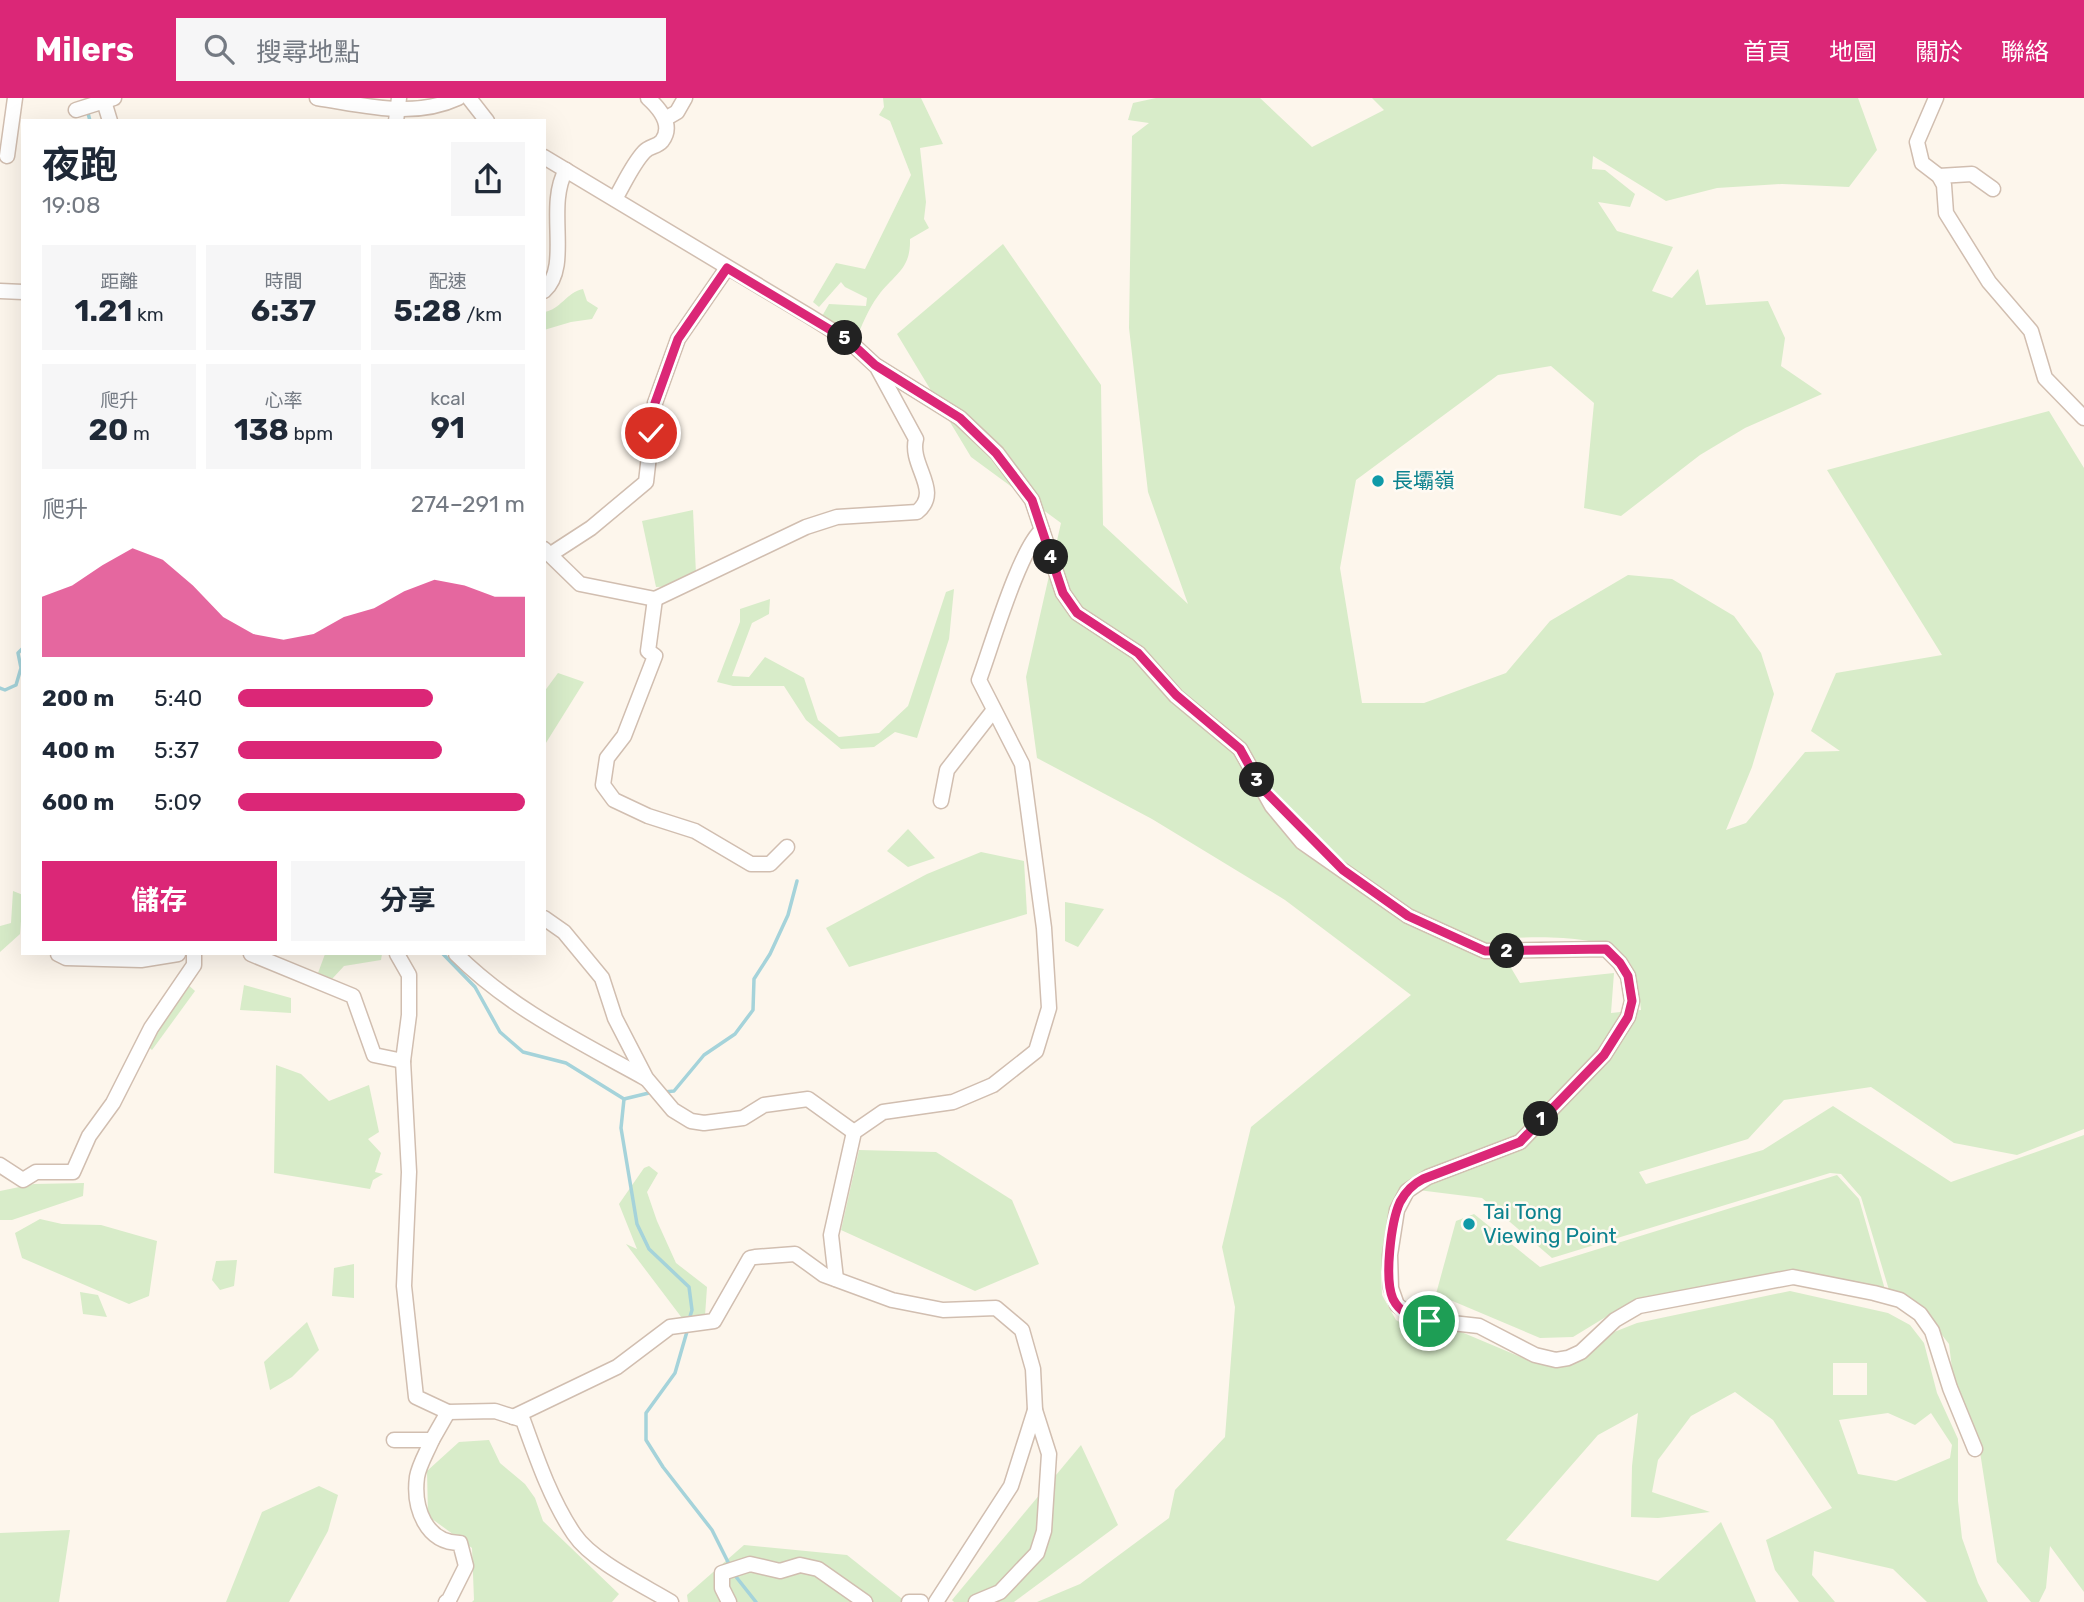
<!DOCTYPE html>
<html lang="zh-TW">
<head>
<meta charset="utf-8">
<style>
  body { margin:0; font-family:Rubik,"Noto Sans TC",sans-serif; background:#f6f6f7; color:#1f2937; height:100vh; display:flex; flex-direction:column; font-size:26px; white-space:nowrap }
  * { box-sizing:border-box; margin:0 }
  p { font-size:23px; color:#747a83 }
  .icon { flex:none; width:38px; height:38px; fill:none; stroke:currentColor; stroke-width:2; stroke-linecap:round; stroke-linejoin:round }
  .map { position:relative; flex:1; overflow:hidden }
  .panel { position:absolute; left:21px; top:21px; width:525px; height:836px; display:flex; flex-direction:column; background:#fff; border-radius:0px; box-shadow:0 7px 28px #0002 }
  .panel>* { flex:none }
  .pin { position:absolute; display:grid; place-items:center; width:60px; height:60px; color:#fff; margin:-30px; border:4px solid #fff; border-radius:50%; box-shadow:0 2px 7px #0007 }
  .km { position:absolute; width:35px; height:35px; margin:-18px; border-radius:50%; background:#222; color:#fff; font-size:19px; line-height:35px; text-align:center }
  .round { display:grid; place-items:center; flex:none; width:74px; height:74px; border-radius:0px; background:#f6f6f7 }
  .head { display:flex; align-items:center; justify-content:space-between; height:119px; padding:0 21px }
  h1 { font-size:38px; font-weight:700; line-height:52px }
  .metrics { display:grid; grid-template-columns:repeat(3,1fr); gap:10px; height:119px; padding:7px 21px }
  .metrics div { display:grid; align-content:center; border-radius:0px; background:#f6f6f7; text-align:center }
  .metrics b { font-size:30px; font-weight:700 }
  .metrics small { font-size:19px; font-weight:400 }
  .metrics p { font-size:19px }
  .chart { height:196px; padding:14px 21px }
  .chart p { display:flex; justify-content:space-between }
  .chart svg { width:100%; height:126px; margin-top:7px; fill:#db2777; opacity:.7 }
  .action { display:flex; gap:14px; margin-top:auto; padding:14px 21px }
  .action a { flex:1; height:80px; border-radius:0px; background:#db2777; color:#fff; font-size:28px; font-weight:700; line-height:80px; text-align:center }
  .action a+a { background:#f6f6f7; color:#1f2937 }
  ul { padding:0 21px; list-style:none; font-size:23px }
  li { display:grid; grid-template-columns:112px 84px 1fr; align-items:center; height:52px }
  li i { height:18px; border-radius:9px; background:#db2777 }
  header { display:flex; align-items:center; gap:42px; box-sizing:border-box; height:98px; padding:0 35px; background:#db2777; color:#fff }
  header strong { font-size:33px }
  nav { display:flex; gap:38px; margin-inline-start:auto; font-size:24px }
  .search { width:490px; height:63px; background:#f6f6f7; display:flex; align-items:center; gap:18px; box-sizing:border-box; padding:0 24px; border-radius:0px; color:#747a83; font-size:26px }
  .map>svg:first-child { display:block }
  .green { fill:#d8ecc9; fill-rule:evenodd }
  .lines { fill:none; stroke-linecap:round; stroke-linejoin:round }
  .stream { stroke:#a5d3da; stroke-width:3.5 }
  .minor-casing { stroke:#d1beb0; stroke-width:17 }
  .minor { stroke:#fff; stroke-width:14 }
  .route-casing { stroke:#fff; stroke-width:14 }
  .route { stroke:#db2777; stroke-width:9 }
  .culture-dot { fill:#0f9aa8; stroke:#fffaf3; stroke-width:2.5 }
  .labels { text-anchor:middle; stroke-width:5; stroke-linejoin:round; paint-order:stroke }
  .culture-label { font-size:21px; fill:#0d838f; stroke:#fffaf3; text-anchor:start }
</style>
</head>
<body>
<header>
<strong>Milers</strong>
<div class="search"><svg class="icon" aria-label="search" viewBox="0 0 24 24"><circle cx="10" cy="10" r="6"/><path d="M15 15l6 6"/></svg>搜尋地點</div>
<nav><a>首頁</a><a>地圖</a><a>關於</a><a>聯絡</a></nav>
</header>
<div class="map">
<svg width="2084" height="1504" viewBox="0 0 2084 1504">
  <rect width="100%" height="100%" fill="#fdf6ec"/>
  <g class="green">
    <path d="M883 0H921L943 46 920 50 926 104 924 121 929 130 910 141C911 172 894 176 878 198 868 211 862 228 855 243L838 228 821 220 829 206 866 208 867 200 845 189 841 184 819 209 813 204 836 165 865 171 911 77 890 23 879 17 884 9Z"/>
    <path d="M1156 0H1260L1312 49 1384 12 1372 0H1858L1877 52 1849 89 1782 86 1717 90 1666 103 1593 58 1592 71 1605 72 1635 96 1630 109 1598 104 1617 133 1673 149 1652 193 1672 200 1698 171 1706 207 1768 203 1785 240 1781 268 1822 296 1745 330 1700 357 1621 418 1584 410 1594 305 1551 268 1498 277 1356 382 1340 470 1362 605H1424L1506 575 1550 523 1628 477 1672 481 1734 518 1761 555 1774 596 1752 669 1726 732 1746 725 1805 654 1840 653 1811 633 1836 575 1942 557 1827 372 2049 313 2084 370V1031L2017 1057 1954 1045 1871 989 1784 1002 1748 1041 1639 1074 1646 1086 1763 1052 1833 1008 1951 1084 2084 1037V1494L2050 1448 2046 1490 2039 1504H2031L1997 1464 1978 1341 1954 1287 1949 1246 1924 1214 1907 1199 1889 1192 1861 1099 1841 1076 1830 1075 1552 1160 1482 1100 1402 1090 1392 1106 1381 1174 1382 1197 1396 1222 1410 1230 1459 1233 1535 1265 1564 1267 1609 1236 1637 1225 1790 1193 1888 1215 1910 1227 1924 1245 1937 1295 1958 1341V1403L1962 1440 1978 1485 1988 1504H1927L1893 1471 1814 1453 1812 1477 1835 1504H1799L1775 1472 1766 1442 1832 1410 1773 1322 1735 1294 1691 1318 1658 1362 1652 1394 1710 1414 1658 1420 1631 1419 1632 1368 1638 1315 1598 1337 1506 1442 1658 1483 1721 1424 1756 1504H1037L1080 1486 1169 1420 1175 1392 1225 1339 1235 1209 1222 1149 1251 1029 1411 897 1285 802 1152 721 1037 660 1026 579 1061 425 971 359 897 236 1003 146 1101 287 1103 427 1188 506 1148 394 1129 230 1132 38 1149 25 1128 22 1133 5ZM1494 841C1527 839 1596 835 1622 856 1638 869 1639 894 1641 912L1611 915 1614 875 1520 885ZM1833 1265H1867V1297H1833ZM1888 1315 1915 1327 1931 1315 1952 1347 1950 1360 1896 1383 1858 1376 1839 1322Z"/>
    <path d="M583 191 587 203 598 210 592 221 571 224 544 232V214C560 212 567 194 583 191Z"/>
    <polygon points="693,412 696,476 677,488 656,489 642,423"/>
    <polygon points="954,491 949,541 917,640 895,634 874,649 841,651 806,622 784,588 733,588 717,584 740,524 740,511 770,501 769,516 752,525 732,578 749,579 765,559 804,580 818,622 839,639 879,635 908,608 946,494"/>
    <polygon points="558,575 584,584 544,648 544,594"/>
    <polygon points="908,731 935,760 908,769 887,753"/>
    <polygon points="981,754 1024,763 1027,816 849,869 826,830 927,776"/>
    <polygon points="13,793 23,797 20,836 0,854 0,828 11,825"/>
    <polygon points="1065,804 1104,811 1078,849 1065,843"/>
    <polygon points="325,856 382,856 381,862 344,868 332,881 318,875"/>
    <polygon points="186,885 195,893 152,952 146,947"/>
    <polygon points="244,887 291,900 291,915 240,912"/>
    <polygon points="276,967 301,976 329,1003 369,987 379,1034 368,1041 381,1055 375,1074 383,1076 373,1082 370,1091 274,1075"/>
    <polygon points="859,1052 936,1054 1012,1102 1039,1166 975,1193 841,1132"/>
    <polygon points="649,1068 658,1075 647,1094 657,1123 676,1165 707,1189 705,1218 682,1220 626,1146 637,1151 619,1106 644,1070"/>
    <polygon points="1837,1077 1859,1101 1886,1195 1762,1178 1632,1203 1573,1239 1540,1240 1436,1196 1456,1123 1474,1116 1540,1169"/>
    <polygon points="84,1085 83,1098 12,1122 0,1122 0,1093 34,1086"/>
    <polygon points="40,1121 62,1126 101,1127 157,1143 149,1198 129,1206 22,1160 15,1135"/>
    <polygon points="237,1162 234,1188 220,1192 212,1182 216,1163"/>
    <polygon points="354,1166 354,1200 332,1198 334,1170"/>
    <polygon points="80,1194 98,1197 107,1219 83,1216"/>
    <polygon points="307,1224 319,1252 292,1279 270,1292 264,1264"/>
    <polygon points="489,1342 500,1365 525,1386 535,1400 543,1423 619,1496 612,1504 472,1504 474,1502 472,1450 428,1418 427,1373 459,1344"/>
    <polygon points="1081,1347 1118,1427 1014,1504 954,1504 952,1502"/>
    <polygon points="319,1388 338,1397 328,1433 289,1504 226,1504 262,1414"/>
    <polygon points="70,1432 59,1504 0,1504 0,1435"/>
    <polygon points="744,1447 847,1457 906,1504 688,1504 687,1497"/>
  </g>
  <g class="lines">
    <g class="stream">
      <polyline points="87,11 90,23"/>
      <polyline points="0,590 5,592 16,587 21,570 18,555 23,550"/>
      <polyline points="443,856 475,889 500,934 523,954 566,965 624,1001 653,994"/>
      <polyline points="664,994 674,993 704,957 735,936 753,912 754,881 770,856 788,817 797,783"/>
      <polyline points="624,1001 621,1030 637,1126 649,1151 689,1189 692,1212 689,1222"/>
      <polyline points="688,1230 675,1275 646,1315 646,1342 663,1369 712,1432 730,1468"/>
      <polyline points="733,1475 756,1504"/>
    </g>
    <defs>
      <g id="minor">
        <polyline points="103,0 110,23"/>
        <path d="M317 0C364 7 413 21 458 0"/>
        <polyline points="469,0 487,23"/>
        <polyline points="1936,0 1917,44 1922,65 1939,78 1944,87 1946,115 1989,184 2031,233 2045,280 2084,320"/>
        <polyline points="76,12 114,0"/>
        <polyline points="665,21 677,14 685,0"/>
        <polyline points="396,23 399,0"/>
        <polyline points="7,58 15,0"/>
        <polyline points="544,59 809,218 849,243 875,267 960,320 997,355 1032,402 1063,495 1077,515 1138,555 1176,598 1240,651 1272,708 1302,744 1408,818 1485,853 1606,851 1620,865 1628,878 1632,903 1628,919 1604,957 1520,1044 1428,1079 1407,1093 1397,1112 1390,1157 1391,1190 1397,1207 1416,1221 1479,1228 1535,1257 1556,1262 1568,1260 1581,1254 1615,1222 1639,1208 1793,1179 1874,1195 1900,1202 1920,1216 1932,1233 1950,1290 1975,1351"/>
        <polyline points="1939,78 1972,76 1993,91"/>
        <path d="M615 101C624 86 632 67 644 54 649 48 657 49 662 43 674 27 659 10 648 0"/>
        <polyline points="0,193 23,194"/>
        <path d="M544 193C572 168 545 109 566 72"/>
        <path d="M544 451 580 486 655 501 806 429 837 419 917 414C943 393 909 368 916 341L878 271"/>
        <polyline points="551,456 591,430 646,384 655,305 678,241 727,170"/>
        <polyline points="655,501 648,553 655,558 624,638 607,660 603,687 614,702 648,718 695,733 751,766 770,766 787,749"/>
        <polyline points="941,703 947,672 993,613"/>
        <polyline points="544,820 564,834 602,880 615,920 646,980 673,1012 691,1023 704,1025 743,1020 764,1007 808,1001 854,1034"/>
        <polyline points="58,856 66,860 141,862 178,856"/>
        <polyline points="251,856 353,898 374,957 403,963"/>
        <path d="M397 856 409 877V917L403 963 409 1074 404 1188 416 1299 448 1314 495 1313 523 1322C537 1361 551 1402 574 1436 592 1463 643 1487 671 1504"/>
        <path d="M456 856C510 910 578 943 645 980"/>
        <polyline points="0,1067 23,1082 36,1074 73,1074 89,1038 113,1005 151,930 194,867 194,856"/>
        <path d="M836 1181 831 1137 854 1034 883 1014 953 1004 993 987 1036 953 1049 910 1044 830 1022 666 979 582C991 550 1019 452 1042 432"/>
        <polyline points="513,1319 617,1269 670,1229 714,1223 750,1160 755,1159 795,1156 824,1177 892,1202 943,1212 996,1210 1022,1232 1033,1271 1035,1312 1011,1388 936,1504"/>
        <polyline points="394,1342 432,1342 448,1314"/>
        <path d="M432 1342C427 1354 419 1367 417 1379 413 1410 426 1445 460 1445L466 1468 449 1502 446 1504"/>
        <polyline points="729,1504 722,1490 722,1475 750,1466 780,1473 800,1467 818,1471 865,1504"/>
        <polyline points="909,1504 921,1504"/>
        <polyline points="976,1504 1000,1494 1037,1455 1044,1433 1049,1356 1035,1312"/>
      </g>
    </defs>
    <use href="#minor" class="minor-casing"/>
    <use href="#minor" class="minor"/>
  </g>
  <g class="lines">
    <defs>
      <path id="route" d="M651 335 655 305 678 241 727 170 849 243 875 267 960 320 996 355 1032 402 1063 495 1077 515 1138 555 1176 597 1240 651 1261 689 1343 772 1408 818 1485 853 1606 851 1620 865 1628 878 1632 903 1628 919 1604 957 1520 1044 1423 1081C1413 1086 1406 1093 1400 1104 1391 1124 1384 1181 1393 1201 1400 1215 1414 1221 1429 1223"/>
    </defs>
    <use href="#route" class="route-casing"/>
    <use href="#route" class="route"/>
  </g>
  <g class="culture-dot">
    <circle cx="1378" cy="383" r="7"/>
    <circle cx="1469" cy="1126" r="7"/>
  </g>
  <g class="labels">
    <g class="culture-label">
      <text x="1392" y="390">長壩嶺</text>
      <text x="1483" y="1121">Tai Tong<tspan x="1483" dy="24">Viewing Point</tspan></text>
    </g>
  </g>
</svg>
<div class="pin" style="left:1429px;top:1223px;background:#1e9e55"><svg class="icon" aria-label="arrive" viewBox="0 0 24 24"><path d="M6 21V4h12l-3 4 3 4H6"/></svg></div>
<div class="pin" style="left:651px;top:335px;background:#d93025"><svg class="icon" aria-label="check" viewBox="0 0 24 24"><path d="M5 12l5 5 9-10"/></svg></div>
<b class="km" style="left:1541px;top:1021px">1</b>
<b class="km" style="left:1507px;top:853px">2</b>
<b class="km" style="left:1257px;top:682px">3</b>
<b class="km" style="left:1051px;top:459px">4</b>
<b class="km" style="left:845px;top:240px">5</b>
<section class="panel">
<div class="head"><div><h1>夜跑</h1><p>19:08</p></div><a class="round"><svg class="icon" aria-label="share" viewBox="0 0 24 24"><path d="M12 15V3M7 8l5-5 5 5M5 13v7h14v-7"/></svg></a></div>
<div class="metrics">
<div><p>距離</p><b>1.21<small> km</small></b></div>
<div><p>時間</p><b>6:37</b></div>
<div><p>配速</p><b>5:28<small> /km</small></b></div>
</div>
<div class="metrics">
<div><p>爬升</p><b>20<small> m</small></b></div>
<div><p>心率</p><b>138<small> bpm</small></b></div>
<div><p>kcal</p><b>91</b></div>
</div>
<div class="chart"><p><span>爬升</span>274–291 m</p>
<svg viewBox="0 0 160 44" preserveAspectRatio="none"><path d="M0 44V23L10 19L20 12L30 6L40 10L50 19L60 30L70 36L80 38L90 36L100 30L110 27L120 21L130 17L140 19L150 23L160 23V44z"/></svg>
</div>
<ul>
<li><b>200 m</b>5:40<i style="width:68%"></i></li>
<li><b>400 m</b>5:37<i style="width:71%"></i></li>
<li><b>600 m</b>5:09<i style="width:100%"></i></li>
</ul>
<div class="action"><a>儲存</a><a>分享</a></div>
</section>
</div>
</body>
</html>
